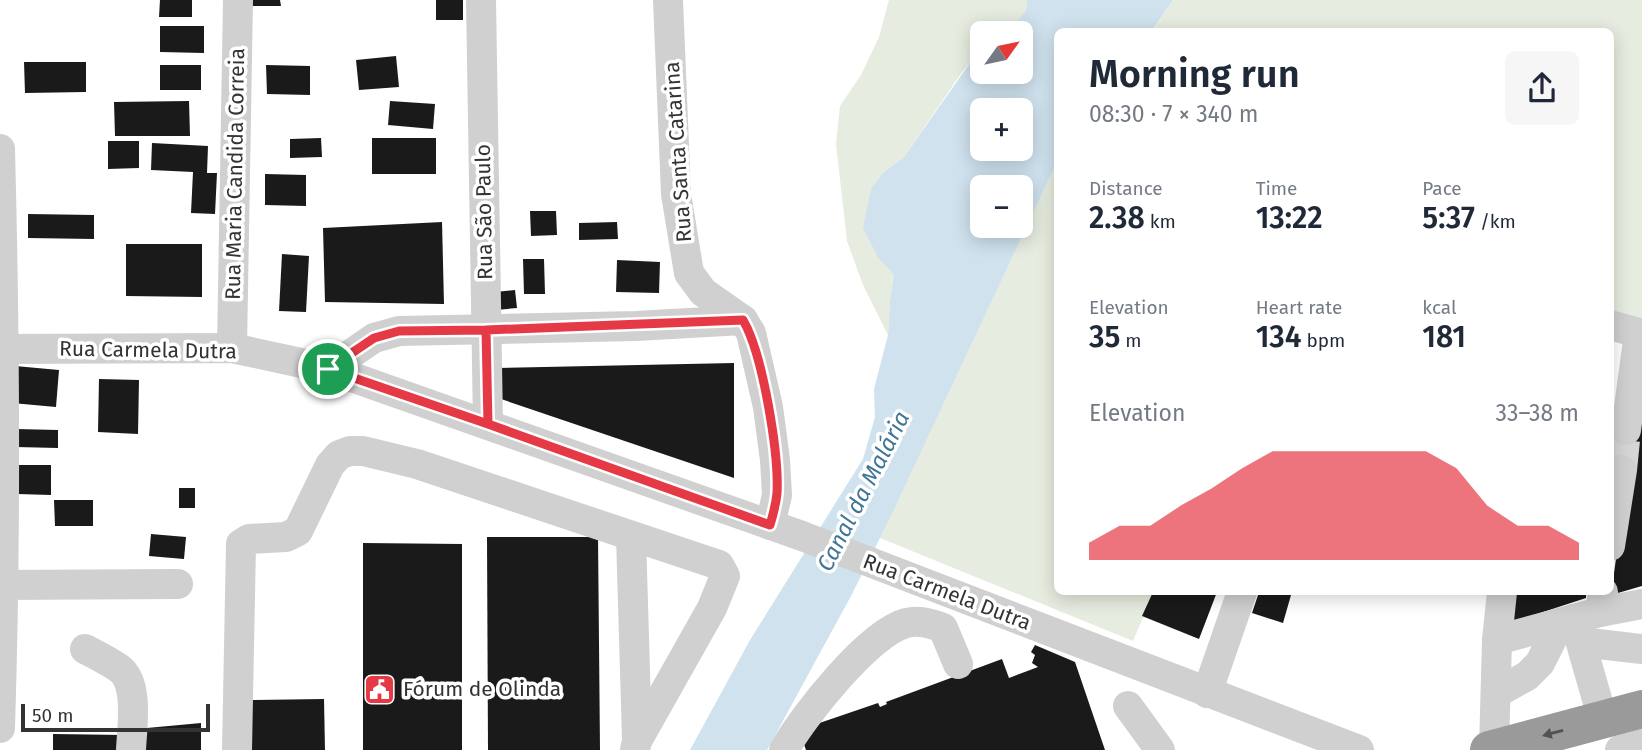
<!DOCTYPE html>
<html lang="en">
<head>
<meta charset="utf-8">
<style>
  body { margin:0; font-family:"Fira Sans",sans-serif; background:#f6f6f7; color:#1f2937; height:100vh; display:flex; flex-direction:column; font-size:26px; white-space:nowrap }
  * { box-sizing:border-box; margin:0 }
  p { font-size:23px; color:#747a83 }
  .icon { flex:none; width:38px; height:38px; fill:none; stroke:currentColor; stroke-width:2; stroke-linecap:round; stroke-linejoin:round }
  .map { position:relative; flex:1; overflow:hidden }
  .drawer { position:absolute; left:1054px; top:28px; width:560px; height:567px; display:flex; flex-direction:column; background:#fff; border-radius:10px; box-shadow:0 4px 18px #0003 }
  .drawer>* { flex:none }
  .needle { width:46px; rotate:57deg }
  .buttons { position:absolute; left:970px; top:21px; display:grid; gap:14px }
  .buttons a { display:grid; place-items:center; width:63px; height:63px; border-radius:10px; background:#fff; box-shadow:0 4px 18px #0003; font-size:35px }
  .scale { position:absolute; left:21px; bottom:18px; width:189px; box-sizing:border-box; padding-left:7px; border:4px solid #333; border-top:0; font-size:19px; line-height:24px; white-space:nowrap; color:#333; -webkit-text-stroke:5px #fff; paint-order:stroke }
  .pin { position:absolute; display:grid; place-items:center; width:60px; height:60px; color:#fff; margin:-30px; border:4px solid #fff; border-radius:50%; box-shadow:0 2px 7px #0007 }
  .round { display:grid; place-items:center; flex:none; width:74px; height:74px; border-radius:10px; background:#f6f6f7 }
  .summary { display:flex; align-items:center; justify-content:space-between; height:119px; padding:0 35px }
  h1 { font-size:38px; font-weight:600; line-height:52px }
  .stats { display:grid; grid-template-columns:repeat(3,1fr); gap:10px; height:119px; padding:7px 35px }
  .stats div { display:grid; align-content:center }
  .stats b { font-size:30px; font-weight:600 }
  .stats small { font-size:19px; font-weight:400 }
  .stats p { font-size:19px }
  .chart { height:196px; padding:14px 35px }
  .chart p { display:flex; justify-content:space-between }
  .chart svg { width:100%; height:126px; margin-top:7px; fill:#e63946; opacity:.7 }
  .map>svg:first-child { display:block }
  .green { fill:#e6ecdf }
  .water { fill:#cfe2ee; fill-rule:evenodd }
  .building { fill:#1a1a1a }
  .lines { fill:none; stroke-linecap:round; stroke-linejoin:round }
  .minor-tunnel { stroke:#d6d6d6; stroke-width:30; stroke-dasharray:30 15; stroke-linecap:butt }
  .minor { stroke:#d0d0d0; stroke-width:30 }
  .highway { stroke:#9a9a9a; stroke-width:38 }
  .oneway { fill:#525252 }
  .route-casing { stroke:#fff; stroke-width:14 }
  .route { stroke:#e63946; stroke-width:9 }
  .labels { text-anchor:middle; stroke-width:7; stroke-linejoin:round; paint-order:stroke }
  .street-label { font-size:21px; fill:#333; stroke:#fff }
  .poi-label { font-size:21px; fill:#333; stroke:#fff; text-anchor:start }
  .water-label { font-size:23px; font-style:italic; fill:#3f7597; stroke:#fff }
</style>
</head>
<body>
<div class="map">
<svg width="1642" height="750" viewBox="0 0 1642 750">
  <rect width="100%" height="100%" fill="#fff"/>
  <g class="green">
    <polygon points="889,0 1027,0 1026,10 1009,32 982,33 982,48 962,72 904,157 884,172 879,259 894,275 890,300 888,335 863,285 847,241 836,144 840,106 861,75 879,37"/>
    <polygon points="1173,0 1642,0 1642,325 1610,315 1610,32 1152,32"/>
    <polygon points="1057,162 1057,592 1154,592 1133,641 880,538"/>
  </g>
  <path class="water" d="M1027 0H1173L1152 31 1057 32V162L887 524 851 596 767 750H690L750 640 863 459 875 417 874 389 888 335 890 300 894 275 879 259 863 228 871 189 884 172 904 157 979 50 982 48V72H1020V33H1008L1026 10ZM982 110H1020V149H982ZM982 187H1020V226H982Z"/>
  <g class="building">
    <polygon points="160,0 192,0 192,17 159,17"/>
    <polygon points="249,0 280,0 281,6 249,6"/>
    <rect x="436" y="0" width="27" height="20"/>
    <polygon points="160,26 204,26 204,53 160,52"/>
    <polygon points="396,56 399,87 359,90 356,60"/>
    <polygon points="24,62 86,62 86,92 25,93"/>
    <rect x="160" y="65" width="41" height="25"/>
    <polygon points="266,65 310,66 310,95 267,94"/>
    <polygon points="189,101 190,136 115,136 114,102"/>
    <polygon points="390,101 435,104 433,129 388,125"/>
    <polygon points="321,138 322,157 290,158 290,139"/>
    <rect x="372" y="138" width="64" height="36"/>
    <polygon points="108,141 139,141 139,168 108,169"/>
    <polygon points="152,143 208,146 207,173 217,173 215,214 191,213 193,172 151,170"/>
    <polygon points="265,174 306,175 306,206 265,205"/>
    <polygon points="530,211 556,211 557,235 531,236"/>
    <polygon points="28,214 94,215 94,239 28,238"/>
    <polygon points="442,222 444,304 325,302 323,228"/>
    <polygon points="617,222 618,239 579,240 579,223"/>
    <polygon points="126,244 202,244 202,297 126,296"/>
    <polygon points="282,254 309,256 306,312 279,311"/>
    <polygon points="523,259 544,259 545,294 524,294"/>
    <polygon points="617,260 660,262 659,293 616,292"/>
    <polygon points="515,290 517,308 496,310 495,292"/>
    <polygon points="734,363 734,478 495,397 495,368"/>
    <polygon points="15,366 59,370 56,407 12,403"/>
    <polygon points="99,379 139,380 138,434 98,432"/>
    <polygon points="1642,399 1642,586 1611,595 1629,465 1610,464 1610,426 1634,429"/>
    <polygon points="16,429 58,430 58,448 16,447"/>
    <polygon points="18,465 51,465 51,495 17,494"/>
    <rect x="179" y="488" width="16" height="20"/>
    <polygon points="54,500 93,500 93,526 55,526"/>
    <polygon points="151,534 186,537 184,559 149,556"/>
    <polygon points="487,537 598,537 600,750 488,750"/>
    <polygon points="363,543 462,544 462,750 363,750"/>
    <polygon points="1153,592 1217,592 1199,639 1142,616"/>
    <polygon points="1259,592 1279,592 1291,595 1283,623 1252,613"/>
    <polygon points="1506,592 1586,592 1586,598 1503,625"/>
    <polygon points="1035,645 1075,662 1105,750 806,750 799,730 878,703 880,707 887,704 886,702 1002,659 1009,678 1038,667 1032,663 1035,655 1031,652"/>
    <polygon points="324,699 325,750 251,750 250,700"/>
    <polygon points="201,723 201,750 136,750 136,729"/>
    <polygon points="53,734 124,735 124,750 53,750"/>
  </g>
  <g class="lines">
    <polyline class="minor-tunnel" points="1622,470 1626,430"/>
    <g class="minor">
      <polyline points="481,0 488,424"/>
      <polyline points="668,0 676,194 689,273 703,292 743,320 751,333 768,407 775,460 777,495 770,525"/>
      <path d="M0 149C5 342 6 535 0 728"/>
      <polyline points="1610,325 1639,333"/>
      <polyline points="232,348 238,0"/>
      <polyline points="0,349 232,348 329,369 802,536 1359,750"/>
      <polyline points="329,369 374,338 399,331 636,326 743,320"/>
      <polyline points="1626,430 1639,333 1642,334"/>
      <polyline points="631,536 637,739"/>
      <polyline points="1610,546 1622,470"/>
      <polyline points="0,585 178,584"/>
      <polyline points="1603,592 1600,612 1642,604"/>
      <polyline points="1574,619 1603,720"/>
      <polyline points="1497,640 1600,612"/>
      <polyline points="1581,642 1642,649"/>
      <path d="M85 649C96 655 109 661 120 669 139 684 132 727 131 750"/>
      <polyline points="1207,693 1242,592"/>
      <polyline points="1496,693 1527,676 1540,663 1560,623"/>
      <polyline points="1128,706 1160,750"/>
      <polyline points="1494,749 1497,640 1502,592"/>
      <polyline points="237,750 241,544 249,539 286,537 298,531 330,465 339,455 350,451 363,451 417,464 719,565 725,576 712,608 637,741 635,750"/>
      <path d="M784 750C804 715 868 634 906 623 919 620 930 623 943 628L958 664"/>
      <polyline points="1620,750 1642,744"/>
    </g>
    <polyline class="highway" points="1489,750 1642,709"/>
  </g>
  <defs><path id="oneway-solid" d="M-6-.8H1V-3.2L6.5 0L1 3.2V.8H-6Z" transform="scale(1.75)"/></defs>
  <use class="oneway" href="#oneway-solid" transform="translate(1553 733) rotate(165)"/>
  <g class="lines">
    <defs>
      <path id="route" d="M328 369 374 338 399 331 486 330 488 424 770 525C773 515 776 504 777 493 779 454 763 354 743 320L486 330 488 424 328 369"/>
    </defs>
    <use href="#route" class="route-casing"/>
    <use href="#route" class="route"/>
  </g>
  <defs>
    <symbol id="civic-square" viewBox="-11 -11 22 22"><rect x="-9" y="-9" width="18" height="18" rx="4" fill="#e63946" stroke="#fff"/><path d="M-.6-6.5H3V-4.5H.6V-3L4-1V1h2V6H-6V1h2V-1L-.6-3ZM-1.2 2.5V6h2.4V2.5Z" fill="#fff"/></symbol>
  </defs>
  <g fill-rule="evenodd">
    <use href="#civic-square" x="362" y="672" width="35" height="35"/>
  </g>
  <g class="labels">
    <g class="street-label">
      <text transform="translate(678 152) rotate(-94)" y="7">Rua Santa Catarina</text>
      <text transform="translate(235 174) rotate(-89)" y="7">Rua Maria Candida Correia</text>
      <text transform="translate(484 212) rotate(-91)" y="7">Rua São Paulo</text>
      <text transform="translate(148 350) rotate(1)" y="7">Rua Carmela Dutra</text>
      <text transform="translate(947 592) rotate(21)" y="7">Rua Carmela Dutra</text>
    </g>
    <g class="poi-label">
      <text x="403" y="696">Fórum de Olinda</text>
    </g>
    <g class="water-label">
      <text transform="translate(863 491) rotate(-63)" y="8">Canal da Malária</text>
    </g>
  </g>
</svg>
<div class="buttons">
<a><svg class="needle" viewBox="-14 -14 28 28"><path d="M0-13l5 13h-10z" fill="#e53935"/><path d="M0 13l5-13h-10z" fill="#747a83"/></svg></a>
<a>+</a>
<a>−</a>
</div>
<div class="scale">50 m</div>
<div class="pin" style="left:328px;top:369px;background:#1e9e55"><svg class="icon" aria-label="arrive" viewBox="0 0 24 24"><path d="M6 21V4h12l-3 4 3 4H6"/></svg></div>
<section class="drawer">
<div class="summary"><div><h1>Morning run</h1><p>08:30 · 7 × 340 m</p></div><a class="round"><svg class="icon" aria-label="share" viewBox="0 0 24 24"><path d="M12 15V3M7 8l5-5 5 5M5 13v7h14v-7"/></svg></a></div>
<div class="stats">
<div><p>Distance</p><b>2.38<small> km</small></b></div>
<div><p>Time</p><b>13:22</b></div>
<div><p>Pace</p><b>5:37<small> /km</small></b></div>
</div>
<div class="stats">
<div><p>Elevation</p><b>35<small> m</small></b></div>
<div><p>Heart rate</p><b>134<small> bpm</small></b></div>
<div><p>kcal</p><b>181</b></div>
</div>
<div class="chart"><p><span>Elevation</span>33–38 m</p>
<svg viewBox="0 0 160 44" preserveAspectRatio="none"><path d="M0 44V38L10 32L20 32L30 25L40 19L50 12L60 6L70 6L80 6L90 6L100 6L110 6L120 12L130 25L140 32L150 32L160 38V44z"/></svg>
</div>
</section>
</div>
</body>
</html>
